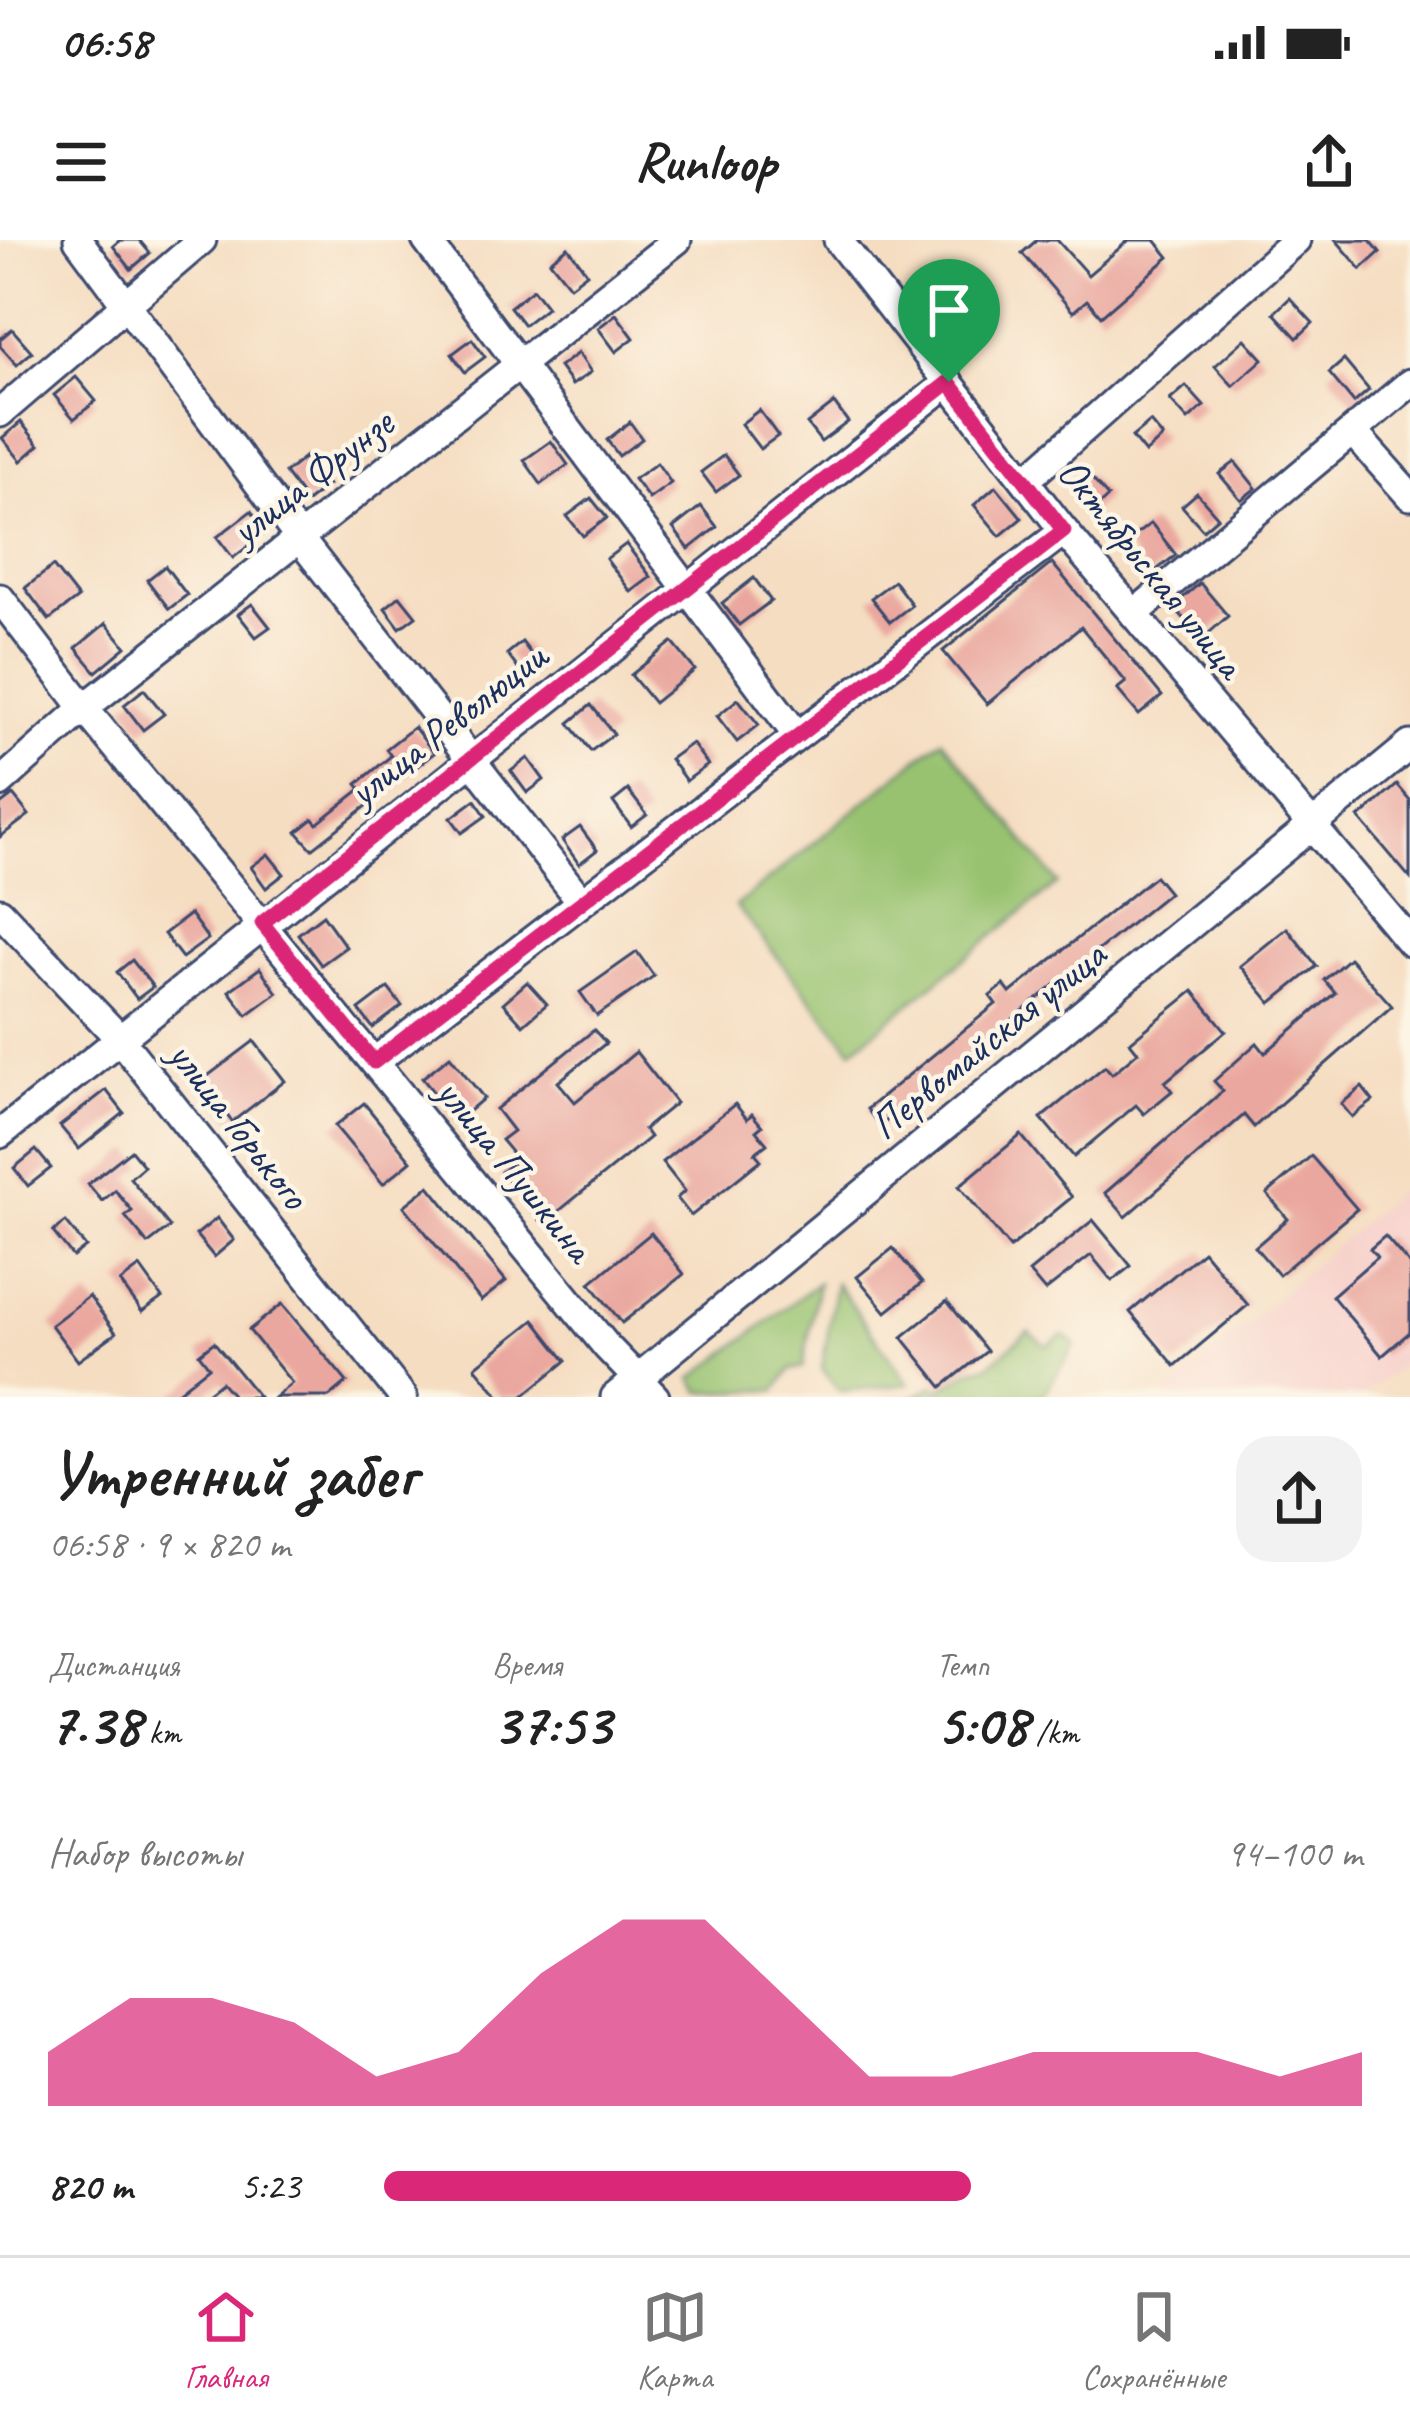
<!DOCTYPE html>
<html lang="ru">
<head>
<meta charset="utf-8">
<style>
  body { margin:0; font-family:Caveat,sans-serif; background:#f2f2f2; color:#222; height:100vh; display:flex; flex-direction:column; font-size:45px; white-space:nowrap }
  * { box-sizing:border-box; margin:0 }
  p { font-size:39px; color:#767676 }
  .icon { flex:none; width:66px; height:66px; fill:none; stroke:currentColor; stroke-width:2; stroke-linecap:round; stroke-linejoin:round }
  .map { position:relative; height:1157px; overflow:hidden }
  .drawer { display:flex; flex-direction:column; background:#fff; flex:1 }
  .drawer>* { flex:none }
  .pin { position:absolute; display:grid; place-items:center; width:102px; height:102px; color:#fff; margin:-123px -51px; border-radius:50% 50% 50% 0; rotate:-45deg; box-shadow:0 0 12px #0007 }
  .pin .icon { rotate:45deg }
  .round { display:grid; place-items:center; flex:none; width:126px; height:126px; border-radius:36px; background:#f2f2f2 }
  .headline { display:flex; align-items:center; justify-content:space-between; height:204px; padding:0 48px }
  h1 { font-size:66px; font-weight:700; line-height:90px }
  .stats { display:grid; grid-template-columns:repeat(3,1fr); gap:18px; height:204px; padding:12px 48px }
  .stats div { display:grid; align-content:center }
  .stats b { font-size:60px; font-weight:700 }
  .stats small { font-size:33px; font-weight:400 }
  .stats p { font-size:33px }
  .chart { height:336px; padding:24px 48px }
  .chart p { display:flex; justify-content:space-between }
  .chart svg { width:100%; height:216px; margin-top:12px; fill:#db2777; opacity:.7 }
  ul { padding:0 48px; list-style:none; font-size:39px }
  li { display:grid; grid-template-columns:192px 144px 1fr; align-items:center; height:90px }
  li i { height:30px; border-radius:15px; background:#db2777 }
  .status { display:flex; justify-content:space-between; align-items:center; height:84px; padding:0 60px; background:#fff; direction:ltr }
  .status svg { height:33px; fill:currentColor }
  header { display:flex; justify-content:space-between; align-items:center; height:156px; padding:0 48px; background:#fff; font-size:54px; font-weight:700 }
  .dock { display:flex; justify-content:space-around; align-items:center; height:168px; border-top:3px solid #e0e0e0; background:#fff; font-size:33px; color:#767676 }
  .dock a { display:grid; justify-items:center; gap:6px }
  .dock .on { color:#db2777 }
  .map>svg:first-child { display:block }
  .built { fill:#f7d0cb }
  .green { fill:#98c26f; stroke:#5a7866; stroke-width:3 }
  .building { fill:#eaa79f }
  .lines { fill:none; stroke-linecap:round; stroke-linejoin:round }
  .minor-casing { stroke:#3c496d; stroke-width:33 }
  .minor { stroke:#fff; stroke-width:27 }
  .route-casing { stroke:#fff; stroke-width:24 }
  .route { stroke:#db2777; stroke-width:15 }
  .labels { text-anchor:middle; stroke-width:9; stroke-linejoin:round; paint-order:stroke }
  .street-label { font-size:42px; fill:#1b2f5e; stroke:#fcf5e5 }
</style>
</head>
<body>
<div class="status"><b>06:58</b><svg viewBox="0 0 49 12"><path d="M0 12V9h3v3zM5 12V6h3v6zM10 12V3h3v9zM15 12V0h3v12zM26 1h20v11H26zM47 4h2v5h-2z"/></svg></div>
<header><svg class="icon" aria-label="menu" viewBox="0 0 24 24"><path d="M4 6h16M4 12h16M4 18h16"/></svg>Runloop<svg class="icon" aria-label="share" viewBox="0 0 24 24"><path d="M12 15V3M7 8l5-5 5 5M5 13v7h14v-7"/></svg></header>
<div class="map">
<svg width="1410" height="1157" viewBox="0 0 1410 1157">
  <rect width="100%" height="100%" fill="#fcf5e5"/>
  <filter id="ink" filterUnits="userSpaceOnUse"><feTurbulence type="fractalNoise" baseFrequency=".00833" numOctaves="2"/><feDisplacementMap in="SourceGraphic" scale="24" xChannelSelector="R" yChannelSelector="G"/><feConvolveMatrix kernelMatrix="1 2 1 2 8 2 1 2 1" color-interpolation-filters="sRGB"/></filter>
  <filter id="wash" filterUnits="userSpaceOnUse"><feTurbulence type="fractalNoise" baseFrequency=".004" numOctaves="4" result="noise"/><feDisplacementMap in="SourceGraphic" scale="48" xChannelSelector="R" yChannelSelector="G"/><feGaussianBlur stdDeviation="2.7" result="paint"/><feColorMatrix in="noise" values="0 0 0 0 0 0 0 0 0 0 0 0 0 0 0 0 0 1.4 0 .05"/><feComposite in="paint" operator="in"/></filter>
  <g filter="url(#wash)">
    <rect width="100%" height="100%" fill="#f5ddc1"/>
    <polygon class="built" points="1410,946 1410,1119 1361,1157 1164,1157 1402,948"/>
    <g class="green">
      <polygon points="942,499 1058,643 852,810 736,666"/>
      <polygon points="818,1043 803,1127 790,1130 776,1150 701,1152 692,1139"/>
      <polygon points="836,1043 909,1144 840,1151 822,1129"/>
      <polygon points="1028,1092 1047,1106 1063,1095 1076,1104 1042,1157 914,1157 933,1146 941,1150 973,1129 988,1126"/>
    </g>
    <g id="blocks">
      <g class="building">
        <polygon points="120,0 139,0 150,13 131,29 113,6"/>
        <polygon points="1037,0 1057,0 1088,35 1129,0 1155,0 1169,17 1101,76 1087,60 1073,72 1022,13"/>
        <polygon points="1336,0 1370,0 1380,12 1361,29"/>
        <polygon points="568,7 587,33 570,46 550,21"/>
        <polygon points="533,49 547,67 524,85 510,67"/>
        <polygon points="1290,58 1313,83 1297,98 1274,73"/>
        <polygon points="616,74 634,98 616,112 598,88"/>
        <polygon points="12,89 32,112 17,125 0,106 0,99"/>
        <polygon points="472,99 485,117 465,132 452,114"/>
        <polygon points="1245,99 1263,119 1233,146 1215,126"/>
        <polygon points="578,113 591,132 572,145 559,127"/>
        <polygon points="1344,120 1369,150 1354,163 1329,133"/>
        <polygon points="76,137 96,161 74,179 54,155"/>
        <polygon points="1186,146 1204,166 1188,180 1170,160"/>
        <polygon points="834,163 848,182 821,202 807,184"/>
        <polygon points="759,170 778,196 760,209 741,184"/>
        <polygon points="21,182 39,205 21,221 2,198"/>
        <polygon points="630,182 642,199 619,216 607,200"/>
        <polygon points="1150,182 1163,197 1145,213 1132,197"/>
        <polygon points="551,201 568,225 541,244 524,220"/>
        <polygon points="724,215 739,235 716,252 701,232"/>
        <polygon points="306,216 328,245 307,262 285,233"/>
        <polygon points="1235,222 1256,248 1241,260 1219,234"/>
        <polygon points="657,223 671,243 649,259 634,239"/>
        <polygon points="1088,234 1108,257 1093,271 1072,248"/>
        <polygon points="996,246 1022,278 1000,296 974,265"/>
        <polygon points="1197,253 1218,277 1203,290 1182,266"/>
        <polygon points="591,258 607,278 583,296 567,276"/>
        <polygon points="701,266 717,287 689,309 673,288"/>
        <polygon points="251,271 267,292 233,318 217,297"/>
        <polygon points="1151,283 1176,315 1149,336 1124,304"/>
        <polygon points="626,304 651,337 631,352 606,319"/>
        <polygon points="1052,323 1162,456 1139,475 1117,449 1126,442 1081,387 987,464 943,411"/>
        <polygon points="53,326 78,358 49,380 25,348"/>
        <polygon points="165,326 187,355 169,369 147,340"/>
        <polygon points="754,338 771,361 739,385 722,363"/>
        <polygon points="894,341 912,365 890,382 871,358"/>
        <polygon points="1200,343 1228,376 1202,399 1173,366"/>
        <polygon points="400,356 416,376 400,388 385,368"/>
        <polygon points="252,364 270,387 256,397 238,374"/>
        <polygon points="106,383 126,407 96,432 76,408"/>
        <polygon points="522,402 540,426 525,438 507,414"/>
        <polygon points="672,402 695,430 654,463 631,435"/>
        <polygon points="144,449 164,474 143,490 124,465"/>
        <polygon points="738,459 759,485 737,502 717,476"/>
        <polygon points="591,465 614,494 591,511 569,483"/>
        <polygon points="414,487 434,513 312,609 297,592 313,579 317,584 361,549 357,544 391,516 386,509"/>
        <polygon points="692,503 708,525 686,541 670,519"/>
        <polygon points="528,518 544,540 527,553 511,531"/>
        <polygon points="1397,545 1410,560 1410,638 1359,578"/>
        <polygon points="628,550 647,575 631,587 613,562"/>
        <polygon points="13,555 29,575 0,597 0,565"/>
        <polygon points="475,560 486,576 462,593 451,578"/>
        <polygon points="580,587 597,610 579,624 562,600"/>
        <polygon points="268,614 284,634 266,648 251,627"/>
        <polygon points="1155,636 1169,653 880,886 867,869 996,764 990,756 1004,745 1010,753"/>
        <polygon points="190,674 208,699 182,718 164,694"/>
        <polygon points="323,675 346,707 321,725 298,694"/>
        <polygon points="1287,688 1317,726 1271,763 1240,726"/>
        <polygon points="637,712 654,736 597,776 580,752"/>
        <polygon points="1349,718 1392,766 1254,887 1244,875 1126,977 1105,953 1223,851 1214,841 1257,803 1265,813 1335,753 1324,740"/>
        <polygon points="132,720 153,747 137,759 117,732"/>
        <polygon points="260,728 277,753 247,775 229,751"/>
        <polygon points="527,742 547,764 523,785 503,763"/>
        <polygon points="388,748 402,766 373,788 359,770"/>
        <polygon points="1193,751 1226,791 1165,842 1172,851 1144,874 1136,865 1074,917 1041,878 1105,826 1112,834 1138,812 1130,802"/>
        <polygon points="594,790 606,803 558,842 575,862 636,812 676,863 644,889 650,897 543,984 501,932 517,919 501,900 513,891 496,869"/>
        <polygon points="254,801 285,841 232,882 201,841"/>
        <polygon points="450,816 484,858 457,881 422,838"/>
        <polygon points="1362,847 1373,861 1352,877 1341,864"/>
        <polygon points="106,850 124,873 79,909 60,886"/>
        <polygon points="364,863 411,921 383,944 335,886"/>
        <polygon points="735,864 747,879 752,874 762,886 756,891 767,904 755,913 761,920 691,976 677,958 685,951 662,922"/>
        <polygon points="1021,895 1072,957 1010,1008 959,946"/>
        <polygon points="36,910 51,928 28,946 14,928"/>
        <polygon points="131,910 144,926 130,938 170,987 148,1004 125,976 132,971 115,950 102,961 88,944"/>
        <polygon points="1311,916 1357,969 1279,1035 1255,1007 1288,979 1267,954"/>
        <polygon points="429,946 506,1041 481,1061 404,966"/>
        <polygon points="217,978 234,1000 214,1017 196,995"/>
        <polygon points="1093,980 1131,1026 1112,1041 1091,1015 1045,1051 1029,1032"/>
        <polygon points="66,982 86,1007 73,1017 53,992"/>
        <polygon points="651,993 684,1034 622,1083 590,1043"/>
        <polygon points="1385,996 1410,1025 1410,1092 1382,1116 1332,1056 1377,1017 1370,1009"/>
        <polygon points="893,1008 922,1043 886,1072 857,1037"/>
        <polygon points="1203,1011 1248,1065 1175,1126 1130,1072"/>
        <polygon points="140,1027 162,1058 142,1072 120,1042"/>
        <polygon points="89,1056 116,1093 78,1121 51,1085"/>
        <polygon points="947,1061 987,1111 942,1147 902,1097"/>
        <polygon points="282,1064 347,1142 329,1157 275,1157 292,1143 249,1090"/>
        <polygon points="534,1080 566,1121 522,1157 500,1157 475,1127"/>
        <polygon points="214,1102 259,1157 234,1157 221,1142 202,1157 171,1157 209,1127 199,1114"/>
      </g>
    </g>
  </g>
  <g filter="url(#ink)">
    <use href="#blocks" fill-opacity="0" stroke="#3c496d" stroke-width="3"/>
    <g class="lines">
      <defs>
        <g id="minor">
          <polyline points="78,0 299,298 581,661"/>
          <polyline points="426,0 796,494"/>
          <polyline points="838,0 1064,291 1410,702"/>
          <polyline points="0,173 202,0"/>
          <polyline points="1353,192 1410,256"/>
          <polyline points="1026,240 1296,0"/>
          <polyline points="0,358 84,468 607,1107 655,1157"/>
          <polyline points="1134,374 1410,143"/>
          <polyline points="0,543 84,468 677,0"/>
          <polyline points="0,672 119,798 403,1157"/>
          <polyline points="374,822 1064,291"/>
          <polyline points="0,894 949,142"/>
          <polyline points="615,1157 1410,505"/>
        </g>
      </defs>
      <use href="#minor" class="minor-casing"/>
      <use href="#minor" class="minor"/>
    </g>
  </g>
  <g class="lines" filter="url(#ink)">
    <defs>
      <polygon id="route" points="949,142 1064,291 374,822 262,683"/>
    </defs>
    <use href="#route" class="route-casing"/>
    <use href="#route" class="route"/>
  </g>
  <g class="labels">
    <g class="street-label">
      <text transform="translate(311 236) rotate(-38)" y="15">улица Фрунзе</text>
      <text transform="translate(1152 327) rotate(51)" y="15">Октябрьская улица</text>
      <text transform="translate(447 483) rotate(-38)" y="15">улица Революции</text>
      <text transform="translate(987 799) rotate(-39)" y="15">Первомайская улица</text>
      <text transform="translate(240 884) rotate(52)" y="15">улица Горького</text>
      <text transform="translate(516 929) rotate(51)" y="15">улица Пушкина</text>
    </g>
  </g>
</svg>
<div class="pin" style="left:949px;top:142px;background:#1e9e55"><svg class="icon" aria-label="arrive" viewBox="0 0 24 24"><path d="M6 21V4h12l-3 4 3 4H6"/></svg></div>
</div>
<section class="drawer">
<div class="headline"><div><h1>Утренний забег</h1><p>06:58 · 9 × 820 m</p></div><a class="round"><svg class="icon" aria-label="share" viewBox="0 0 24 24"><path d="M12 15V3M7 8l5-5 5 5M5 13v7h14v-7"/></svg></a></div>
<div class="stats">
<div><p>Дистанция</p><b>7.38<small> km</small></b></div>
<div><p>Время</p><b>37:53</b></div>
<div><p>Темп</p><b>5:08<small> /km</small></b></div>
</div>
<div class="chart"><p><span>Набор высоты</span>94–100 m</p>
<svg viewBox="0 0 160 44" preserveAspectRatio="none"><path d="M0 44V33L10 22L20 22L30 27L40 38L50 33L60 17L70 6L80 6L90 22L100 38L110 38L120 33L130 33L140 33L150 38L160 33V44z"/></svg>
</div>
<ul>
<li><b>820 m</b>5:23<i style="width:60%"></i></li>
</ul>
</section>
<nav class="dock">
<a class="on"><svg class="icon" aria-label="home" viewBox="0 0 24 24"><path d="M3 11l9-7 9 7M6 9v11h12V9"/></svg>Главная</a>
<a><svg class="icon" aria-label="map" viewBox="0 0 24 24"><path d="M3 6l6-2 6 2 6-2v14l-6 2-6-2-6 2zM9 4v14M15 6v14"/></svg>Карта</a>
<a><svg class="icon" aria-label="saved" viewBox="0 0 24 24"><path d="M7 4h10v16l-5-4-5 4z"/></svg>Сохранённые</a>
</nav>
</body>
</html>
